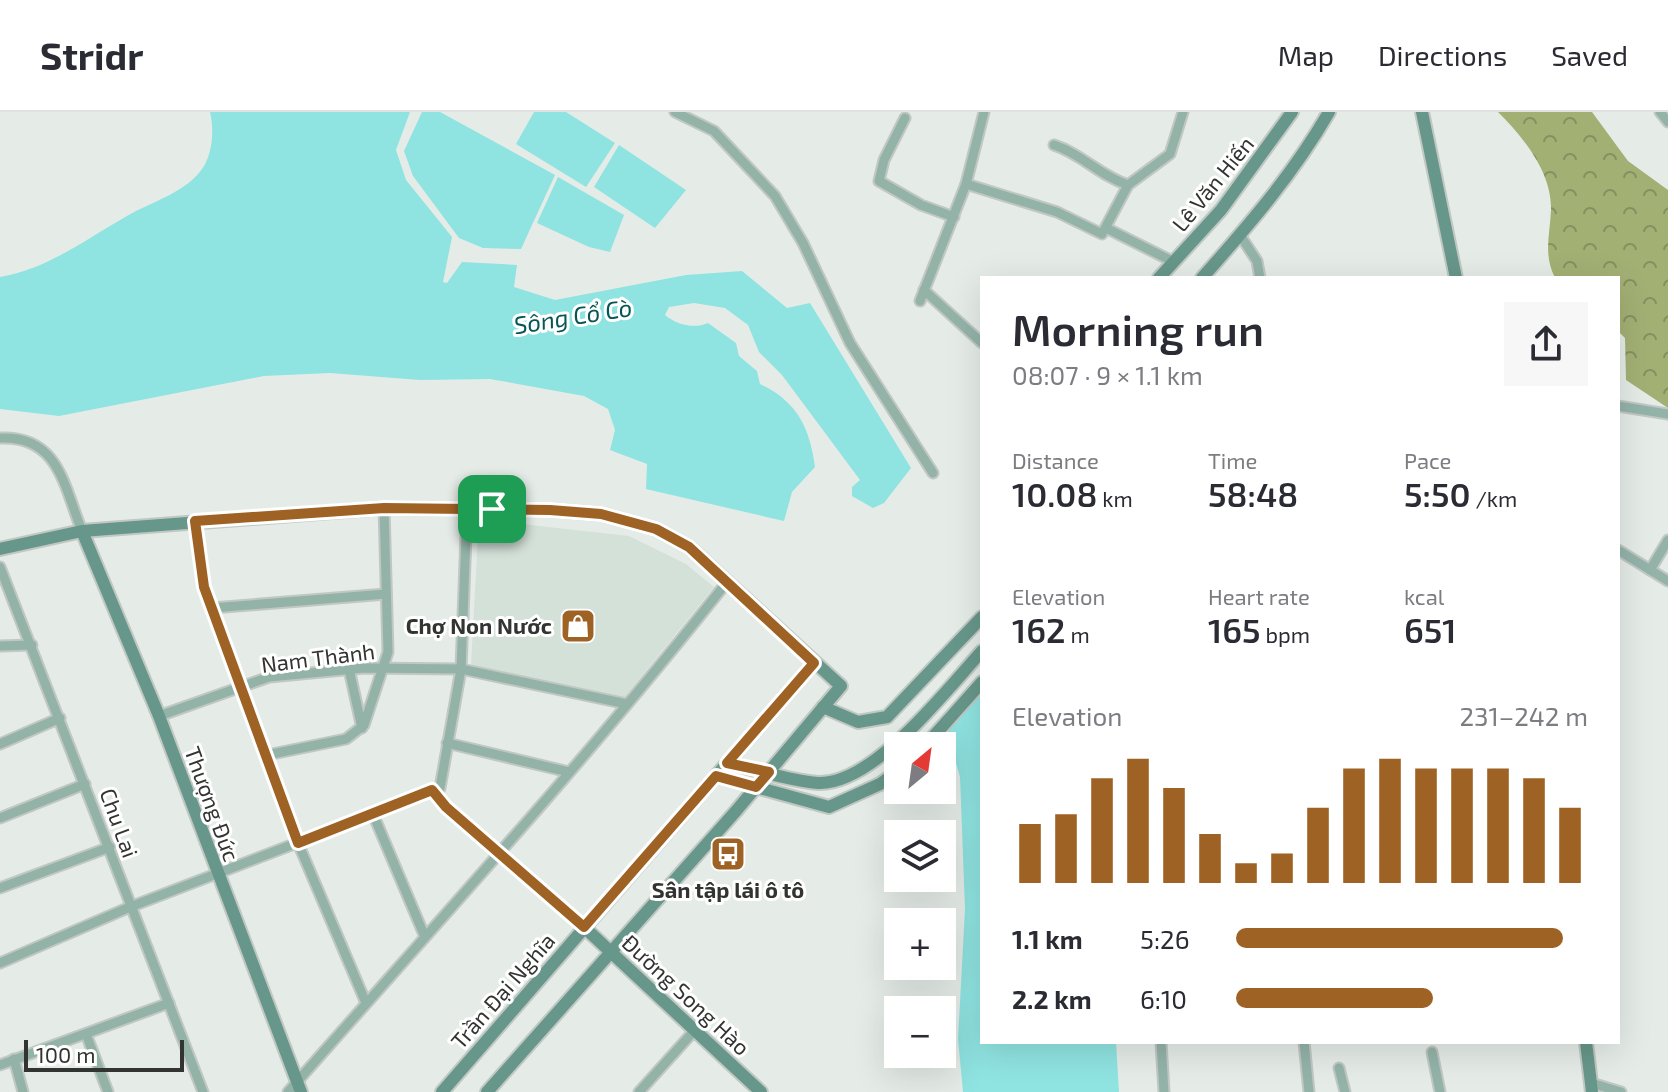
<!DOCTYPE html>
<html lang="en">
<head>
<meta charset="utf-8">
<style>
  body { margin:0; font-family:"Exo 2",sans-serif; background:#f7f7f7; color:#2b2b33; height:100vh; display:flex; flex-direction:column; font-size:30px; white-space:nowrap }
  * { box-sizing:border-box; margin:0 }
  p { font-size:26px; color:#7c7c81 }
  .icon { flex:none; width:44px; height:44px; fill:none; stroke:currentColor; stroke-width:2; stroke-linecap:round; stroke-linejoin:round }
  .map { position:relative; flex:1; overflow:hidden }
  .sheet { position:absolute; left:980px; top:164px; width:640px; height:768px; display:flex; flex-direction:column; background:#fff; border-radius:0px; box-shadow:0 8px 32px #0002 }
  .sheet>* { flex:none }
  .needle { width:52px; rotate:29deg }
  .fabs { position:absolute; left:884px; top:620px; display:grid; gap:16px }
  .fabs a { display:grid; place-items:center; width:72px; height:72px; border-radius:0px; background:#fff; box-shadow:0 8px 32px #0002; font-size:40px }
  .scale { position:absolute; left:24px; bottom:20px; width:160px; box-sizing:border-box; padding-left:8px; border:4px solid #323432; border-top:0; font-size:22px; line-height:28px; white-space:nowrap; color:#323432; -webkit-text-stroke:6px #fff; paint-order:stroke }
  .pin { position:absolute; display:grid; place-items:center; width:68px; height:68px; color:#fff; margin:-34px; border-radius:16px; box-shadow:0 4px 12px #0006 }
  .round { display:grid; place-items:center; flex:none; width:84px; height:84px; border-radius:0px; background:#f7f7f7 }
  .head { display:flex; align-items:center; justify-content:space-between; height:136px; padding:0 32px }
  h1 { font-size:44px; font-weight:600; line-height:60px }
  .metrics { display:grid; grid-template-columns:repeat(3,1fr); gap:12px; height:136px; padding:8px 32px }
  .metrics div { display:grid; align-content:center }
  .metrics b { font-size:34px; font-weight:600 }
  .metrics small { font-size:22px; font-weight:400 }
  .metrics p { font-size:22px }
  .chart { height:224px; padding:16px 32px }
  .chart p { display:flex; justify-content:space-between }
  .chart svg { width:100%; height:144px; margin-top:8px; stroke:#9e6224; stroke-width:6 }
  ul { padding:0 32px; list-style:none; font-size:26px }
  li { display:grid; grid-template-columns:128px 96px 1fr; align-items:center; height:60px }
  li i { height:20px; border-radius:10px; background:#9e6224 }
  header { display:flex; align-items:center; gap:48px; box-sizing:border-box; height:112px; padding:0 40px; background:#fff; border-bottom:2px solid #e1e1e2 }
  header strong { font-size:38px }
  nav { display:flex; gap:44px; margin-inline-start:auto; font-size:28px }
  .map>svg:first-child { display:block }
  .built { fill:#d4e1d9 }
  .forest { fill:url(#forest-crowns) }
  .water { fill:#8fe3e1 }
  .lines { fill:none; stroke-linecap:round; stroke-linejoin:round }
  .street-casing { stroke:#c1c7c3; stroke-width:13 }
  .secondary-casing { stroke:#c1c7c3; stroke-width:16 }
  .street { stroke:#93b3a9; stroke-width:9 }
  .secondary { stroke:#67978a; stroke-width:12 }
  .route-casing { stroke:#fff; stroke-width:16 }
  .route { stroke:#9e6224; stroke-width:10 }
  .labels { text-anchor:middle; stroke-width:6; stroke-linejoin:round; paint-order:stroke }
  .street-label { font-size:22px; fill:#323432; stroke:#fff }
  .poi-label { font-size:22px; font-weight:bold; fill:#323432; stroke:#fff; text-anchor:end }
  .water-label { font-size:24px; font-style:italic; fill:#085555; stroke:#fff }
</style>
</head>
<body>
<header>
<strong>Stridr</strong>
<nav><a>Map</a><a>Directions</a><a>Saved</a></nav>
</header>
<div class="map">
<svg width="1668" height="980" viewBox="0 0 1668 980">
  <defs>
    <pattern id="forest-crowns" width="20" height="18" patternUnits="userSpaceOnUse" patternTransform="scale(2)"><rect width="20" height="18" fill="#a3b074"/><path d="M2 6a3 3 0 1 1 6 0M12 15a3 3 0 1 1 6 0" fill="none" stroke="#859060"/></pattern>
  </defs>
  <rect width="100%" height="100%" fill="#e5ece7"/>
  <polygon class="built" points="494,409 629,424 686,452 714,475 624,586 471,553 478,423 480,415"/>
  <path class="forest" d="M1498 0H1592L1628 49 1668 78V296L1626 268 1625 226 1618 219V166H1555C1543 142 1550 123 1551 98 1552 60 1523 25 1498 0Z"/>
  <g class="water">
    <path d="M210 0H410L396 38 406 68 452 125 443 170 447 171 462 150 517 153 514 175 555 188 686 163 742 159 787 196 810 191 911 356 884 391 873 396 852 384V375L860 368 782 263 759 240 748 213 725 196 694 191 669 195 665 203C677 213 694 217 708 211L736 231 739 244 757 259 760 272C797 289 810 316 815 355L792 380 784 409 646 377 647 352 610 338 615 318 608 297 584 284 490 267 420 268 330 261 264 264 59 304 0 297V165C48 157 86 127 127 104 153 89 188 80 204 54 213 39 214 16 210 0Z"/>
    <polygon points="422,0 440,0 555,63 521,137 483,136 459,126 413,64 404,39"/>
    <polygon points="534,0 566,0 615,31 586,75 516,32"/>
    <polygon points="619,33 686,78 655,116 594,75"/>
    <polygon points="558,65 624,103 610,140 589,135 537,111"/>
    <polygon points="982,578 982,930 1116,930 1119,980 963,980 958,927 965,797 960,665 946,617"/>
  </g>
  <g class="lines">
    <defs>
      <g id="street">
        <polyline points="675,0 714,19 775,84 803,131 850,231 933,361"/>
        <polyline points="1660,0 1668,10"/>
        <polyline points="905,6 884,48 879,69 921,93 954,105"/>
        <path d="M1054 33C1082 42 1100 64 1128 73"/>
        <polyline points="966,72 1057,100 1102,122 1128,73 1170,42 1183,0"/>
        <polyline points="1106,116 1174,150"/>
        <polyline points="1240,123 1257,149 1260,166"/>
        <polyline points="924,178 982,231"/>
        <polyline points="920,189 966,72 984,0"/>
        <polyline points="1618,294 1668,302"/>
        <path d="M0 326C59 323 64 375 82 419"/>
        <polyline points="195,409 204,475 298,731 366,891"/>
        <polyline points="1618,438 1668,469"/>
        <polyline points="0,455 203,980"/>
        <polyline points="1650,458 1668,428"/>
        <polyline points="212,496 386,482"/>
        <polyline points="0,534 32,533"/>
        <polyline points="349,557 362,616"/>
        <polyline points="159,604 269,565 364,556 461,557 627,592"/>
        <polyline points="447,631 569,660"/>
        <polyline points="0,632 60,606"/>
        <polyline points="267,643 346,627 364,613 388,540 384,396"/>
        <polyline points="432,678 446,695 584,815"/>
        <polyline points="373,702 425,825"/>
        <polyline points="0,706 85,672"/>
        <polyline points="0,776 110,735"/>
        <polyline points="0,851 130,795 440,676 461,557 467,397"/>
        <polyline points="86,922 108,980"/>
        <polyline points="1161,930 1164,980"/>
        <polyline points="1304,930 1309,980"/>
        <polyline points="1432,940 1440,980"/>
        <polyline points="14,947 23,980"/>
        <polyline points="0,953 169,891"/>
        <polyline points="1339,956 1345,980"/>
        <polyline points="1591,971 1621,980"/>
        <path d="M288 980C436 812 588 646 727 470"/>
        <polyline points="639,980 694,919"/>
      </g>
      <g id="secondary">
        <polyline points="1422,0 1456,166"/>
        <polyline points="1159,166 1221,98 1292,0"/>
        <path d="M1202 166C1249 113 1294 61 1329 0"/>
        <polyline points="82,419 159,604 301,980"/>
        <polyline points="0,437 82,419 384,396 550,398 601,402 656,417 689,435 841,574 736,699 487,980"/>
        <polyline points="823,595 858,610 887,605 982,505"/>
        <polyline points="925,634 982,570"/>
        <path d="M727 651C756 657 788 669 818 671 874 673 947 577 982 539"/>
        <polyline points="716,664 829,695 880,672 898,659"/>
        <polyline points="584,815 761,980"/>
        <polyline points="1586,930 1592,980"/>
        <polyline points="442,980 814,551"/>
      </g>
    </defs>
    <use href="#street" class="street-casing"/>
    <use href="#secondary" class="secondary-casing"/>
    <use href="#street" class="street"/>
    <use href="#secondary" class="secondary"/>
  </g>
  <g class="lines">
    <defs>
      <polygon id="route" points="384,396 550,398 601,402 656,417 689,435 814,551 727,651 769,660 756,675 716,664 584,815 446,695 432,678 298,731 204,475 195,409"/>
    </defs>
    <use href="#route" class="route-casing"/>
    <use href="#route" class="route"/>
  </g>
  <defs>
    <symbol id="shop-square" viewBox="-11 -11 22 22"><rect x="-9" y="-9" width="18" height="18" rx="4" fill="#9e6224" stroke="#fff"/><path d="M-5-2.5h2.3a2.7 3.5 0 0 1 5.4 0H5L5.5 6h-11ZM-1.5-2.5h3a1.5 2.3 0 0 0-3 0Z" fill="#fff"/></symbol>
    <symbol id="bus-square" viewBox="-11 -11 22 22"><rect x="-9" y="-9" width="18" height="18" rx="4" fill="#9e6224" stroke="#fff"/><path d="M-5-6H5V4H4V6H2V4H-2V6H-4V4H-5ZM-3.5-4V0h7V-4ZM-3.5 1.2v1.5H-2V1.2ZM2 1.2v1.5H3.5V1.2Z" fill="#fff"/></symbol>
  </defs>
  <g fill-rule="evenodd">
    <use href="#shop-square" x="558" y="494" width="40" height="40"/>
    <use href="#bus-square" x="708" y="722" width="40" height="40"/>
  </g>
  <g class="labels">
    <g class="street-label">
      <text transform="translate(1213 72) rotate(-51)" y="8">Lê Văn Hiến</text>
      <text transform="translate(318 546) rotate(-7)" y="8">Nam Thành</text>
      <text transform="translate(212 692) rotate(70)" y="8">Thượng Đức</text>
      <text transform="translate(119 711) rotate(70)" y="8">Chu Lai</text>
      <text transform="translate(503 879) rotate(-49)" y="8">Trần Đại Nghĩa</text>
      <text transform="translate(686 883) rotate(43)" y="8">Đường Song Hào</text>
    </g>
    <g class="poi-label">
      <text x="552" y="522">Chợ Non Nước</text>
      <text x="728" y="786" text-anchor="middle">Sân tập lái ô tô</text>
    </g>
    <g class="water-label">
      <text transform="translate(573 205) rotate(-9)" y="8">Sông Cổ Cò</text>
    </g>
  </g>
</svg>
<div class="fabs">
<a><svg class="needle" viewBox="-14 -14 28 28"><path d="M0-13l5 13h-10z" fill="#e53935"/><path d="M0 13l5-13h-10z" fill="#7c7c81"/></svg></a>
<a><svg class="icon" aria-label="layers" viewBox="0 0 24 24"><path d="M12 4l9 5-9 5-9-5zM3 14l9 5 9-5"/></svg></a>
<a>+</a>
<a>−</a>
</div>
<div class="scale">100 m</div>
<div class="pin" style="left:492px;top:397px;background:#1e9e55"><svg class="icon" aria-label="arrive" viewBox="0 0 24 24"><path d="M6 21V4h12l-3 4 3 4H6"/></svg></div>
<section class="sheet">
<div class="head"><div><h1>Morning run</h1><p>08:07 · 9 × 1.1 km</p></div><a class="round"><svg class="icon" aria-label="share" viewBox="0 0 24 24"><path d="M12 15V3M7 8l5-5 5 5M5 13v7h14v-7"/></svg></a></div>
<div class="metrics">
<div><p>Distance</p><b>10.08<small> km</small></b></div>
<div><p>Time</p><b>58:48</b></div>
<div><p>Pace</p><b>5:50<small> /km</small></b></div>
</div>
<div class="metrics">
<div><p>Elevation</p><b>162<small> m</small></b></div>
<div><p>Heart rate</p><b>165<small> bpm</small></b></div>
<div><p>kcal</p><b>651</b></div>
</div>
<div class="chart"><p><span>Elevation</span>231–242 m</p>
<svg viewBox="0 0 160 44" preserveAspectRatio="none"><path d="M5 44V26M15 44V23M25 44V12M35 44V6M45 44V15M55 44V29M65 44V38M75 44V35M85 44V21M95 44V9M105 44V6M115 44V9M125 44V9M135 44V9M145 44V12M155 44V21"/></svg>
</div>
<ul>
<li><b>1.1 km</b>5:26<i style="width:93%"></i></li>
<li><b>2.2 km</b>6:10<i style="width:56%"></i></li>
</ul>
</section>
</div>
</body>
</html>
